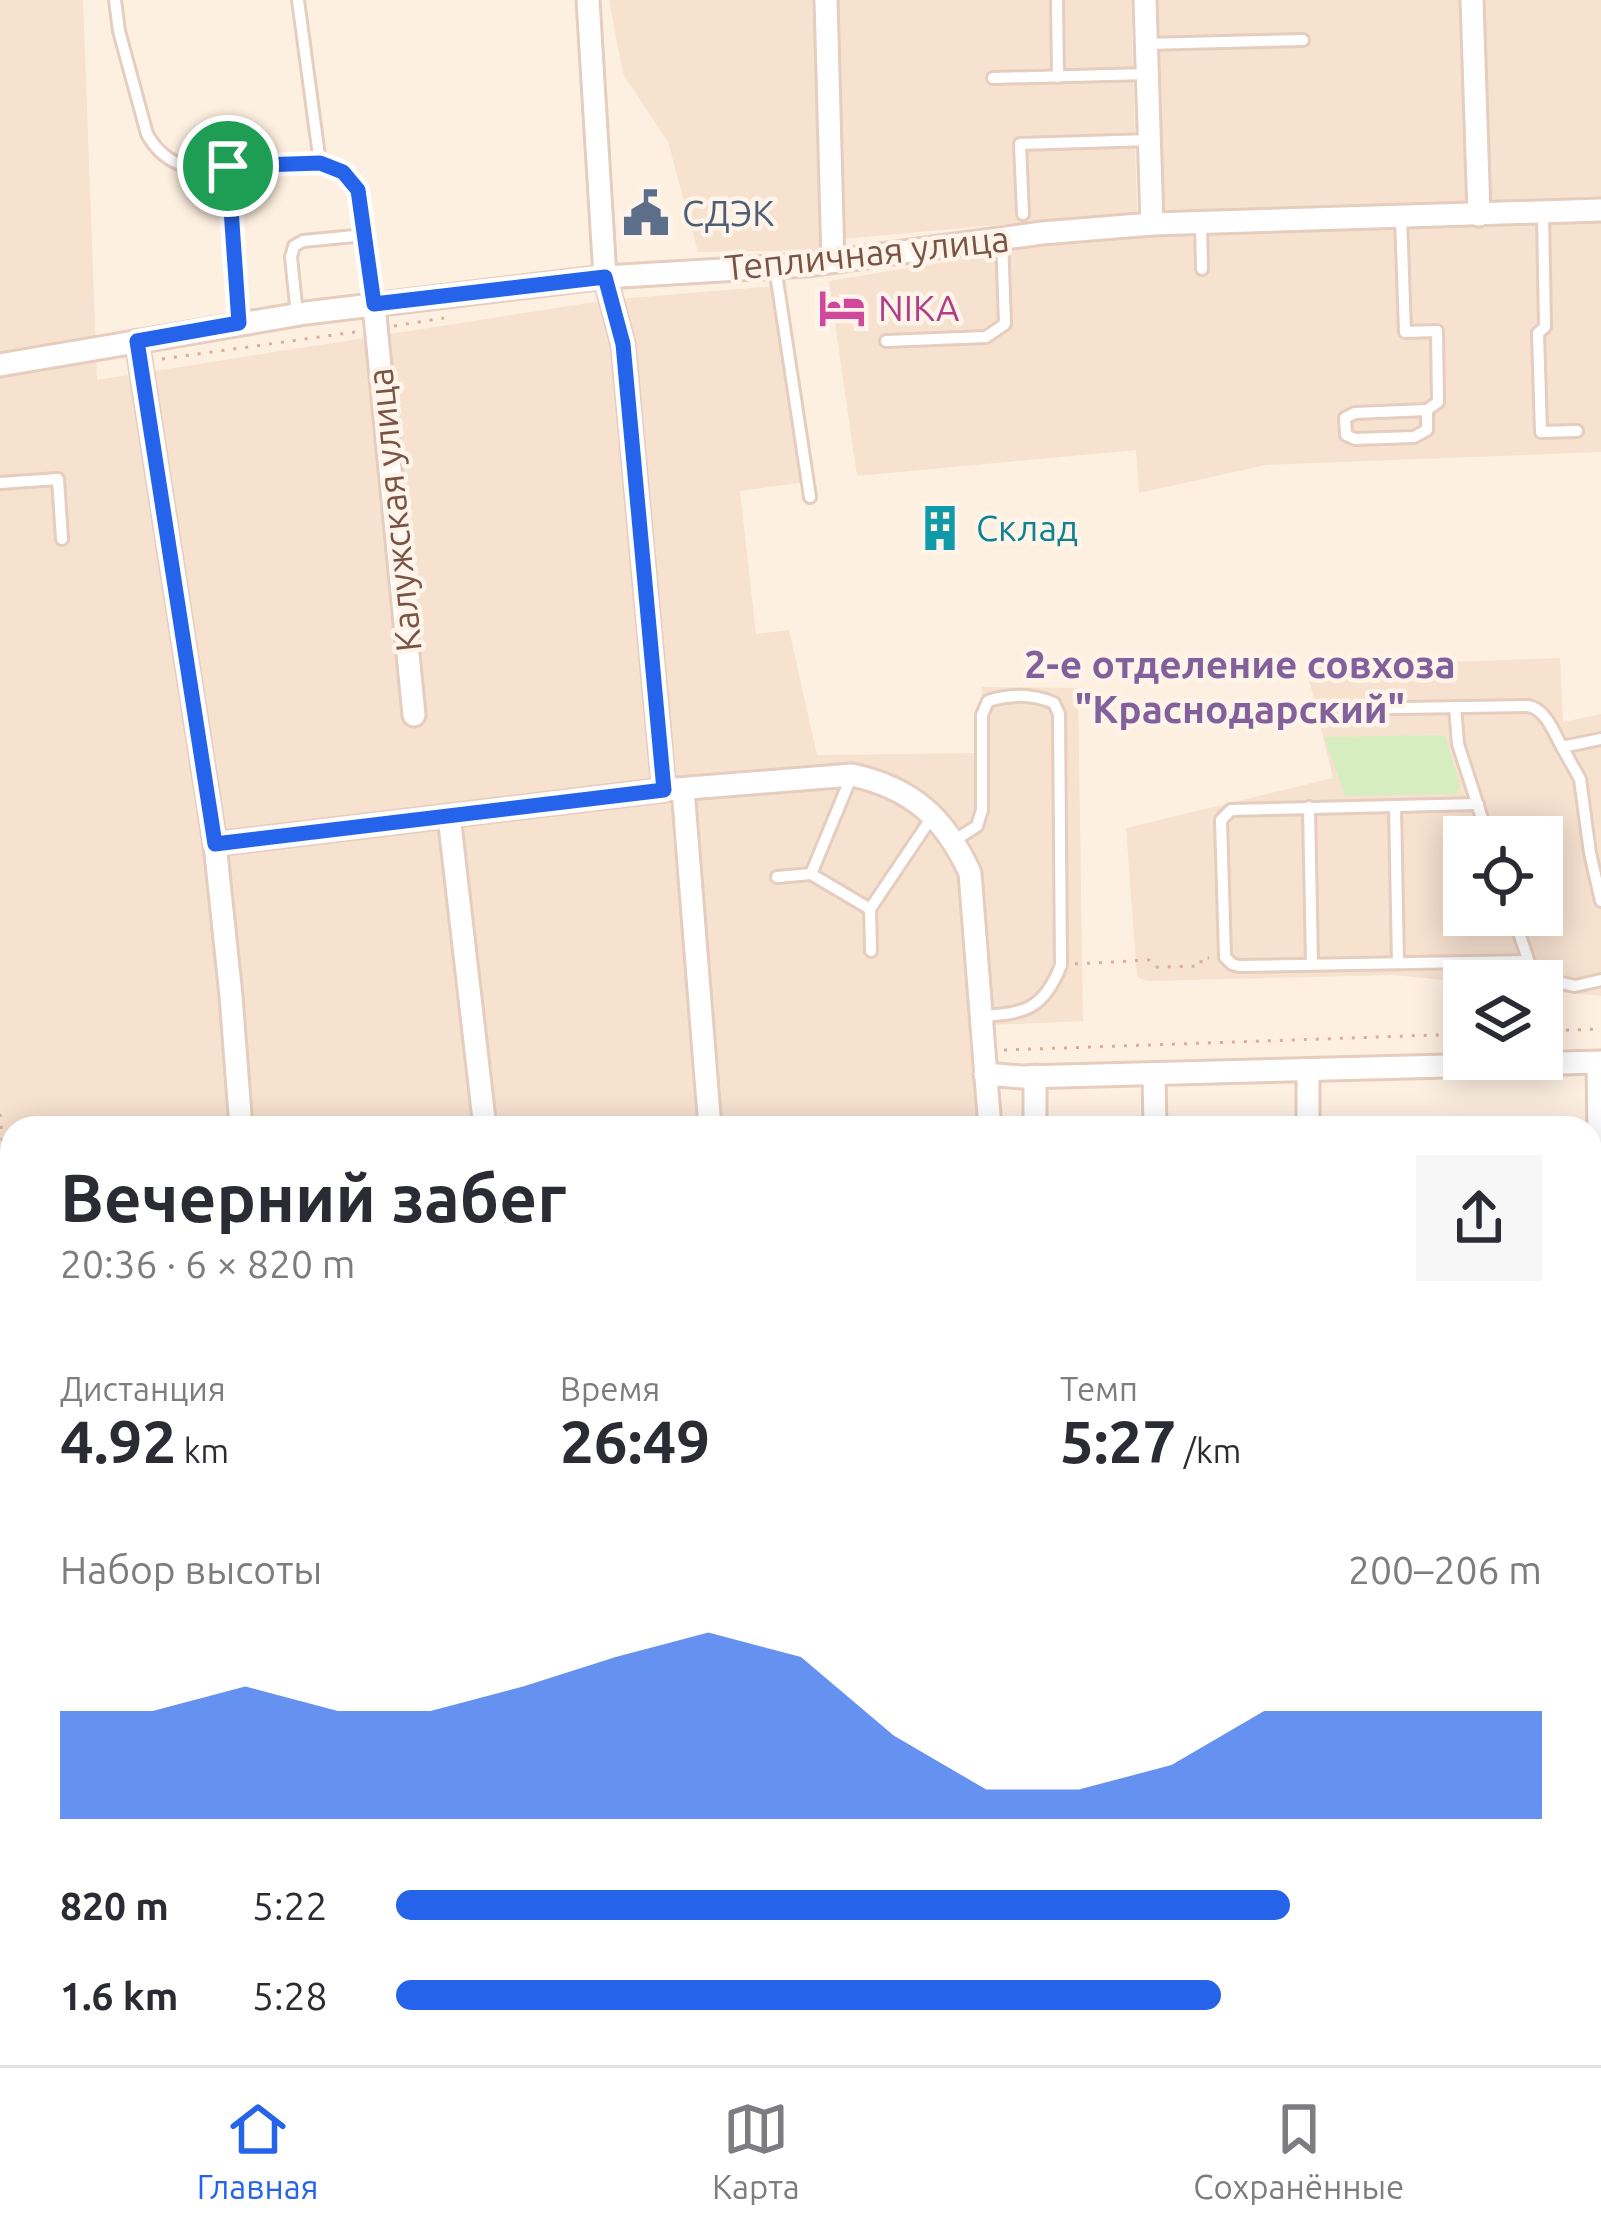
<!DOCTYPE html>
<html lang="ru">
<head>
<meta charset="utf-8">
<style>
  body { margin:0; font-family:Ubuntu,sans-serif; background:#f7f7f7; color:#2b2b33; height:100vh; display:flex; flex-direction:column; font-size:45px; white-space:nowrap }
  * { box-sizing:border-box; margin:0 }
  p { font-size:39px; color:#7c7c81 }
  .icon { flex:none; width:66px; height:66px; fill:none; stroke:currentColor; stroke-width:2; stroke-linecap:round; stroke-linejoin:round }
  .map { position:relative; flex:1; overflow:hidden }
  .drawer { position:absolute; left:0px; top:1116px; width:1602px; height:951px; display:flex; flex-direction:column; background:#fff; border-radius:36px 36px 0 0; box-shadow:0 6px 30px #0003 }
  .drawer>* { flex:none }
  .buttons { position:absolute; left:1443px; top:816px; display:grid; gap:24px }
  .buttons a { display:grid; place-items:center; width:120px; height:120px; border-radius:0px; background:#fff; box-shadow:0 6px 30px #0003; font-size:60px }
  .pin { position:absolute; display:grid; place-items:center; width:102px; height:102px; color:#fff; margin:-51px; border:6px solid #fff; border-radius:50%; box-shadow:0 3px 12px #0007 }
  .round { display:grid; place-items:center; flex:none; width:126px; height:126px; border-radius:0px; background:#f7f7f7 }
  .head { display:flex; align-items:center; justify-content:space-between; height:204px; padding:0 60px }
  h1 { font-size:66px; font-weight:700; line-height:90px }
  .metrics { display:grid; grid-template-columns:repeat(3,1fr); gap:18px; height:204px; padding:12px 60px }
  .metrics div { display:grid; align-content:center }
  .metrics b { font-size:60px; font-weight:700 }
  .metrics small { font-size:33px; font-weight:400 }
  .metrics p { font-size:33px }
  .chart { height:336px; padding:24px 60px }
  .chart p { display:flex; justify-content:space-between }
  .chart svg { width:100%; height:216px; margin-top:12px; fill:#2563eb; opacity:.7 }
  ul { padding:0 60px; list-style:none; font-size:39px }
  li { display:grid; grid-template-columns:192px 144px 1fr; align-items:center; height:90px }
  li i { height:30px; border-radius:15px; background:#2563eb }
  .dock { display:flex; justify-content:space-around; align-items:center; height:168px; border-top:3px solid #e1e1e2; background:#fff; font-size:33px; color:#7c7c81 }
  .dock a { display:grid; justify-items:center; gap:6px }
  .dock .selected { color:#2563eb }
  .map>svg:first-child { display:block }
  .residential { fill:#f7e1cf; fill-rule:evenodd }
  .green { fill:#d6edbf }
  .water { fill:#b4e7e9; stroke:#99d8dc; stroke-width:3 }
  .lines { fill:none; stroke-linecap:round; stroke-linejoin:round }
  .lane-casing { stroke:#e5cdbf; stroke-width:16 }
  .street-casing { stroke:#e5cdbf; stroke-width:27 }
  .secondary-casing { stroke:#ebcdbc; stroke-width:36 }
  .path { stroke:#dbad99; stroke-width:3; stroke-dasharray:3 9; stroke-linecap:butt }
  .lane { stroke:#fff; stroke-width:10 }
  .street { stroke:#fff; stroke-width:21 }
  .secondary { stroke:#fff; stroke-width:30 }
  .route-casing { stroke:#fff; stroke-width:24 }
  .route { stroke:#2563eb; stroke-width:15 }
  .labels { text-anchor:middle; stroke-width:9; stroke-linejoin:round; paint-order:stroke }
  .service-label { font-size:36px; fill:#4e5e75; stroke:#fff4e9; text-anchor:start }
  .street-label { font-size:36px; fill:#785346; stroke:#fff4e9 }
  .hotel-label { font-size:36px; fill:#b23c85; stroke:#fff4e9; text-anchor:start }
  .culture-label { font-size:36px; fill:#0d838f; stroke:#fff4e9; text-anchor:start }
  .neighbourhood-label { font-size:39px; font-weight:bold; fill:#82609c; stroke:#fff4e9 }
</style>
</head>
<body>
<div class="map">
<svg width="1601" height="2065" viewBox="0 0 1601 2065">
  <rect width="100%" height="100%" fill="#fef0e1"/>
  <g class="residential">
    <polygon points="0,0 83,0 97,380 607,300 776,286 805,482 740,491 756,634 789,630 817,755 981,753 982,687 1078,688 1083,1021 991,1025 994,1128 12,1128 12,2055 316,2055 316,2065 0,2065"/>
    <polygon points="609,0 814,0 820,250 698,252 668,142 623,74"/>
    <polygon points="836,0 1131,0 1137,212 842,239"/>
    <polygon points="1153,0 1463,0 1469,207 1160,216"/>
    <polygon points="1482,0 1601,0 1601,201 1489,204"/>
    <polygon points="1601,221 1601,452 1266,465 1139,493 1136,450 857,476 829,281 1045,245 1192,234"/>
    <path d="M1560 658 1563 722 1601 714V996L1542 990V981L1464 982 1393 975 1147 981 1137 977 1126 828 1333 778 1306 667ZM1464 837H1542V915H1464Z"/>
  </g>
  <polygon class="green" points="1445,735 1460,786 1456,794 1345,796 1324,737"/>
  <polygon class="water" points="1590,1586 1601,1587 1601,1751 1590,1750"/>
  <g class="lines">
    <defs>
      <g id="lane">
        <path d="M115 0 119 31 147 134C157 152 169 161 189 168L320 163 343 172 359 190 374 305"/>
        <polyline points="298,0 320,163"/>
        <polyline points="1057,0 1058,77"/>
        <polyline points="1146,44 1303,40"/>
        <polyline points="993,78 1147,74"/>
        <polyline points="228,167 239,323"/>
        <polyline points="1543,213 1545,327 1538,333 1541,432 1577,431"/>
        <polyline points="1023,214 1020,144 1150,140"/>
        <polyline points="1401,217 1405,332 1437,331 1438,402 1427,410 1355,413 1345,418 1346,435 1355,439 1414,437 1427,430 1427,410"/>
        <polyline points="1201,222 1202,269"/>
        <polyline points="775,267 810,497"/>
        <polyline points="297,314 291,257 294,246 303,241 365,235"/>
        <polyline points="886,341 986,337 1005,324 1002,238"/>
        <polyline points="0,483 58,479 62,539"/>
        <polyline points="1455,707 1458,744 1488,837"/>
        <path d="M1342 709 1528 706C1546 709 1554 733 1562 747L1601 739"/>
        <polyline points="1562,747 1580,779 1590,853 1601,901"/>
        <polyline points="852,775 811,874 870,909 932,817"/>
        <polyline points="1478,804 1231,810 1221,820 1225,957 1232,964 1239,966 1528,961"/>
        <polyline points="1395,806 1398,963"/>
        <polyline points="1309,807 1312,964"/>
        <path d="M955 840 977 826 982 810V715L988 701C1010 694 1033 694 1054 703L1059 714 1061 965C1044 1009 1025 1014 980 1016"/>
        <polyline points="777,877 811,874"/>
        <polyline points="870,909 871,951"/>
        <polyline points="1513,915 1534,977 1575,986 1601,980"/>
        <polyline points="1590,1533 1601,1534"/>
      </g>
      <g id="street">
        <polyline points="588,0 605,277 623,344 664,790"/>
        <polyline points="826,0 833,261"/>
        <polyline points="1145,0 1152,224"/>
        <polyline points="1472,0 1479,215"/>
        <polyline points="374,305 414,715"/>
        <polyline points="137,341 215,844 231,996 241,1128"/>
        <polyline points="0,365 306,313 605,277 807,265 1042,233 1152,224 1601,210"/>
        <polyline points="683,789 710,1128"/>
        <polyline points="449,816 485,1128"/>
        <path d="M215 844 664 790 852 775C912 788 945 818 970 873L990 1128"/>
        <polyline points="1598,1063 1601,1284"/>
        <polyline points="1308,1070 1308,1128"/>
        <polyline points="985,1074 1022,1077 1601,1062"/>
        <polyline points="1154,1074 1155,1128"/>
        <polyline points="1035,1076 1035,1128"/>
        <polyline points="1590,1427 1601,1426"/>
      </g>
      <g id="secondary">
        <polyline points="0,1281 12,1433"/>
        <polyline points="61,2055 62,2065"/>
      </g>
    </defs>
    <use href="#lane" class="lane-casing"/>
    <use href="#street" class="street-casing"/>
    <use href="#secondary" class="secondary-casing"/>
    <g class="path">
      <polyline points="394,326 444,318"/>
      <polyline points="162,359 355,332"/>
      <polyline points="1075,964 1149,960 1155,967 1201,966 1201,958 1209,958"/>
      <polyline points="1542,1031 1601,1029"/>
      <polyline points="1004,1050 1464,1034"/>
      <polyline points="0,1114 12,1250"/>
      <polyline points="0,1530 12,1689"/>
      <polyline points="1590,1856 1601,1856"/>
      <polyline points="32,2055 32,2065"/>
      <polyline points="354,2055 354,2065"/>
    </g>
    <use href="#lane" class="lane"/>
    <use href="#street" class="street"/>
    <use href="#secondary" class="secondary"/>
  </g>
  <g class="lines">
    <defs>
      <polygon id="route" points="320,163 343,172 358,190 374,304 605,277 623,344 664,790 215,844 137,341 239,323 228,166"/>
    </defs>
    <use href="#route" class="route-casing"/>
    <use href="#route" class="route"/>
  </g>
  <defs>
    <symbol id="civic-bare" viewBox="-9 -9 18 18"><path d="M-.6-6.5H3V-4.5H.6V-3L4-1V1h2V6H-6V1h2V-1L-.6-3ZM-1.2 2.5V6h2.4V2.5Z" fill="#5c6f8a" stroke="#fff4e9" stroke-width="2.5" paint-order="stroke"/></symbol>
    <symbol id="hotel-bare" viewBox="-9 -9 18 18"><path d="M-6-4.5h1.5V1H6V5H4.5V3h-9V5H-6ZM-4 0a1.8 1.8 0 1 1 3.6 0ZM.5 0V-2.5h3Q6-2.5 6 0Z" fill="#d1479c" stroke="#fff4e9" stroke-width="2.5" paint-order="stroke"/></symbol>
    <symbol id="building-bare" viewBox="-9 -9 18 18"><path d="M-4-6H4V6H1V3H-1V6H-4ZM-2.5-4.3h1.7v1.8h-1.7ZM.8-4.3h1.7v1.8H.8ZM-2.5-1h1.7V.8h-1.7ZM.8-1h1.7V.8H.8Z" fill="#0f9aa8" stroke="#fff4e9" stroke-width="2.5" paint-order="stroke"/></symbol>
  </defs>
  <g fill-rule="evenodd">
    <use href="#civic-bare" x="613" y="180" width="66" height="66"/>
    <use href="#hotel-bare" x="809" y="275" width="66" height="66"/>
    <use href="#building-bare" x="907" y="495" width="66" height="66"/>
  </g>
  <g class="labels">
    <g class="service-label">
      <text x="682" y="226">СДЭК</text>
    </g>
    <g class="street-label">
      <text transform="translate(867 253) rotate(-6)" y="13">Тепличная улица</text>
      <text transform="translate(394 510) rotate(-96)" y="13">Калужская улица</text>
    </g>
    <g class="hotel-label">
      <text x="878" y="321">NIKA</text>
    </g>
    <g class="culture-label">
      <text x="976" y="541">Склад</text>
    </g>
    <g class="neighbourhood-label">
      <text x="1240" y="678">2-е отделение совхоза<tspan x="1240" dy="45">"Краснодарский"</tspan></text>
    </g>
  </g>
</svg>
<div class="buttons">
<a><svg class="icon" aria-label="locate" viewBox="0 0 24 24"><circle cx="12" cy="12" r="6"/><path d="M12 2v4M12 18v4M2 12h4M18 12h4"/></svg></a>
<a><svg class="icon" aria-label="layers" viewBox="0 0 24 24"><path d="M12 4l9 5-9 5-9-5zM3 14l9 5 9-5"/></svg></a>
</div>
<div class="pin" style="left:228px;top:166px;background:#1e9e55"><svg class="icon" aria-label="arrive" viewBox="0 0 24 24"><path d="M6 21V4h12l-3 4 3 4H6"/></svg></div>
<section class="drawer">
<div class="head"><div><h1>Вечерний забег</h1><p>20:36 · 6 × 820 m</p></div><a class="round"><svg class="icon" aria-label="share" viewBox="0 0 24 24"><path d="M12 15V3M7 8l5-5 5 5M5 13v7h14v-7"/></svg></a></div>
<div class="metrics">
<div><p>Дистанция</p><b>4.92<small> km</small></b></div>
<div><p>Время</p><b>26:49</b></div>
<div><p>Темп</p><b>5:27<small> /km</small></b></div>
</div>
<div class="chart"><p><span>Набор высоты</span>200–206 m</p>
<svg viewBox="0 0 160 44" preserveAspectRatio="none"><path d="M0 44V22L10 22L20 17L30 22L40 22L50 17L60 11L70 6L80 11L90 27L100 38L110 38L120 33L130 22L140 22L150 22L160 22V44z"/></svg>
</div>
<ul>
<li><b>820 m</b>5:22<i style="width:78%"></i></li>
<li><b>1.6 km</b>5:28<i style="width:72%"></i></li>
</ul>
</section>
</div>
<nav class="dock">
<a class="selected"><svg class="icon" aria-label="home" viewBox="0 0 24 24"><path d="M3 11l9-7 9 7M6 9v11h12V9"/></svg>Главная</a>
<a><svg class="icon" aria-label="map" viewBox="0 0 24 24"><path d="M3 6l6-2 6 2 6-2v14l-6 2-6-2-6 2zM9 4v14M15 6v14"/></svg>Карта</a>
<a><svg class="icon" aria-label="saved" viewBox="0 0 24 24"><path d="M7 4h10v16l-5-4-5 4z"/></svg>Сохранённые</a>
</nav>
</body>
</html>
